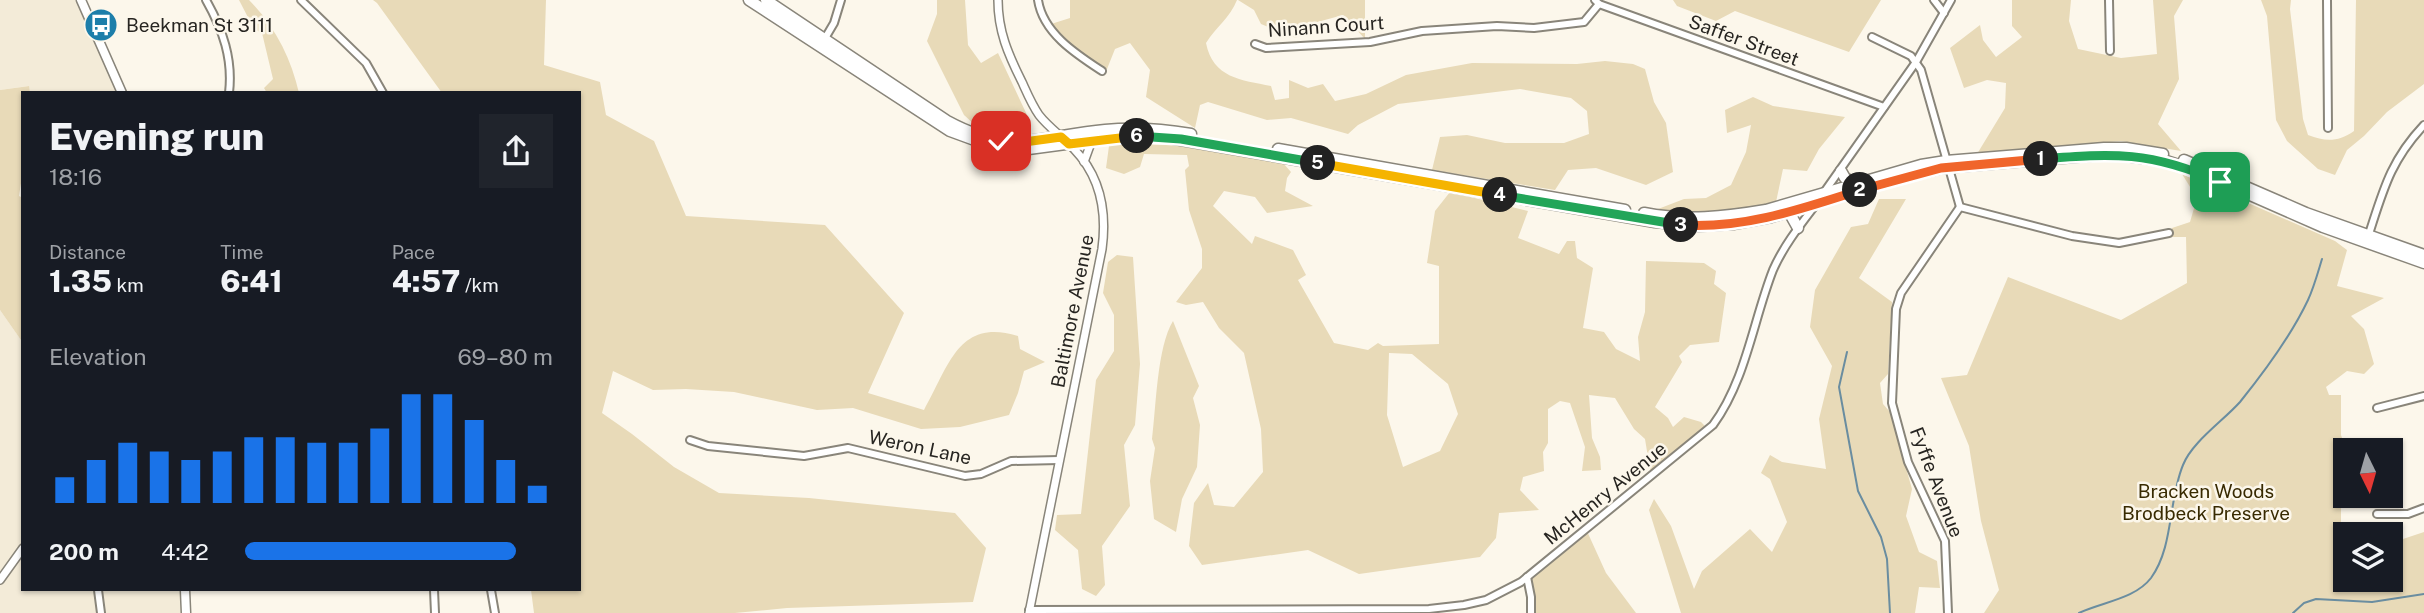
<!DOCTYPE html>
<html lang="en">
<head>
<meta charset="utf-8">
<style>
  body { margin:0; font-family:"Public Sans",sans-serif; background:#20242c; color:#f1f3f6; height:100vh; display:flex; flex-direction:column; font-size:26px; white-space:nowrap }
  * { box-sizing:border-box; margin:0 }
  p { font-size:23px; color:#9ea1a6 }
  .icon { flex:none; width:38px; height:38px; fill:none; stroke:currentColor; stroke-width:2; stroke-linecap:round; stroke-linejoin:round }
  .map { position:relative; flex:1; overflow:hidden }
  .sheet { position:absolute; left:21px; top:91px; width:560px; height:500px; display:flex; flex-direction:column; background:#171b24; border-radius:0px; box-shadow:0 2px 5px #0004 }
  .sheet>* { flex:none }
  .needle { width:46px; rotate:175deg }
  .fabs { position:absolute; left:2333px; top:438px; display:grid; gap:14px }
  .fabs a { display:grid; place-items:center; width:70px; height:70px; border-radius:0px; background:#171b24; box-shadow:0 2px 5px #0004; font-size:35px }
  .pin { position:absolute; display:grid; place-items:center; width:60px; height:60px; color:#fff; margin:-30px; border-radius:14px; box-shadow:0 4px 10px #0006 }
  .km { position:absolute; width:35px; height:35px; margin:-18px; border-radius:50%; background:#222; color:#fff; font-size:19px; line-height:35px; text-align:center }
  .round { display:grid; place-items:center; flex:none; width:74px; height:74px; border-radius:0px; background:#20242c }
  .head { display:flex; align-items:center; justify-content:space-between; height:119px; padding:0 28px }
  h1 { font-size:38px; font-weight:800; line-height:52px }
  .figures { display:grid; grid-template-columns:repeat(3,1fr); gap:10px; height:119px; padding:7px 28px }
  .figures div { display:grid; align-content:center }
  .figures b { font-size:30px; font-weight:800 }
  .figures small { font-size:19px; font-weight:400 }
  .figures p { font-size:19px }
  .chart { height:196px; padding:14px 28px }
  .chart p { display:flex; justify-content:space-between }
  .chart svg { width:100%; height:126px; margin-top:7px; stroke:#1a73e8; stroke-width:6 }
  ul { padding:0 28px; list-style:none; font-size:23px }
  li { display:grid; grid-template-columns:112px 84px 1fr; align-items:center; height:52px }
  li i { height:18px; border-radius:9px; background:#1a73e8 }
  .map>svg:first-child { display:block }
  .built { fill:#f3ebd8 }
  .green { fill:#e8dab8; fill-rule:evenodd }
  .lines { fill:none; stroke-linecap:round; stroke-linejoin:round }
  .stream { stroke:#6a8da0; stroke-width:2 }
  .minor-casing { stroke:#89857a; stroke-width:10 }
  .tertiary-casing { stroke:#89857a; stroke-width:10 }
  .secondary-casing { stroke:#89857a; stroke-width:11 }
  .primary-casing { stroke:#89857a; stroke-width:13 }
  .minor { stroke:#fff; stroke-width:6 }
  .tertiary { stroke:#fff; stroke-width:7 }
  .secondary { stroke:#fff; stroke-width:8 }
  .primary { stroke:#fff; stroke-width:10 }
  .split-1-casing { stroke:#fff; stroke-width:14 }
  .split-2-casing { stroke:#fff; stroke-width:14 }
  .split-3-casing { stroke:#fff; stroke-width:14 }
  .split-4-casing { stroke:#fff; stroke-width:14 }
  .split-5-casing { stroke:#fff; stroke-width:14 }
  .split-6-casing { stroke:#fff; stroke-width:14 }
  .split-7-casing { stroke:#fff; stroke-width:14 }
  .split-1 { stroke:#22a559; stroke-width:9 }
  .split-2 { stroke:#f0652b; stroke-width:9 }
  .split-3 { stroke:#f0652b; stroke-width:9 }
  .split-4 { stroke:#22a559; stroke-width:9 }
  .split-5 { stroke:#f5b400; stroke-width:9 }
  .split-6 { stroke:#22a559; stroke-width:9 }
  .split-7 { stroke:#f5b400; stroke-width:9 }
  .labels { text-anchor:middle; stroke-width:5; stroke-linejoin:round; paint-order:stroke }
  .poi-label { font-size:19px; fill:#272521; stroke:#fcf7eb; text-anchor:start }
  .street-label { font-size:19px; fill:#272521; stroke:#fcf7eb }
  .park-label { font-size:19px; fill:#382a01; stroke:#fcf7eb }
</style>
</head>
<body>
<div class="map">
<svg width="2424" height="613" viewBox="0 0 2424 613">
  <rect width="100%" height="100%" fill="#fcf7eb"/>
  <g class="built">
    <polygon points="0,0 81,0 122,93 30,93 28,86 0,90"/>
    <polygon points="0,310 23,343 23,590 185,590 186,613 0,613"/>
  </g>
  <g class="green">
    <path d="M239 0H249C275 26 291 58 299 93H267L264 88 273 79 262 33 254 29Z"/>
    <path d="M373 0H546L544 65 600 82 606 115 654 141 686 216 825 225 904 313 868 393 924 410C949 366 958 318 1018 336L1020 349 1045 362 1024 371 1018 393 1009 415 960 427 921 429 853 408 817 410 734 392 686 389 653 390 613 371 602 413 632 434 674 467 719 493 809 498 955 513 986 548 973 602 787 608 735 613H534L531 590H579V93H442L377 3Z"/>
    <polygon points="937,0 965,0 968,45 981,63 998,53 1027,115 1012,134 987,136 964,115 927,41 937,14"/>
    <path d="M1070 0H1237C1230 18 1216 27 1206 43 1213 78 1241 80 1271 86L1275 100 1289 98V80L1308 88 1323 84 1335 101 1366 94 1406 75 1472 63 1577 64 1605 61 1633 64 1645 69 1654 102 1666 123 1673 172 1646 185 1596 168 1568 170 1555 190 1432 170 1440 137 1467 135 1505 143H1564L1589 134 1587 111 1571 98 1520 89 1398 104 1358 125 1348 134 1291 118 1267 120 1208 102 1200 105 1195 128 1146 97 1150 70 1130 43 1115 49 1107 69 1102 71 1072 51 1048 25 1070 18Z"/>
    <polygon points="1238,0 1365,0 1365,39 1343,15 1303,26 1296,38 1261,24 1254,10"/>
    <polygon points="1673,0 1881,0 1849,52 1735,11 1716,21 1677,6"/>
    <polygon points="2012,0 2071,0 2069,21 2078,49 2121,58 2157,54 2153,0 2183,0 2174,16 2179,79 2158,124 2181,151 2121,141 1977,154 2005,108 2006,83 1987,80 1964,88 1950,48 1980,25 1983,40 1996,57 2022,37 2012,26"/>
    <path d="M2261 0H2291L2290 9 2303 119 2308 135C2326 142 2338 142 2354 131L2356 0H2424V84L2387 112 2364 136 2347 150 2335 175 2318 169 2287 141 2276 120 2267 16Z"/>
    <polygon points="29,86 30,93 23,93 23,170 19,196 23,198 23,343 0,310 0,90"/>
    <polygon points="1753,97 1773,106 1845,117 1819,149 1807,171 1783,169 1776,202 1727,213 1681,213 1658,209 1684,199 1706,198 1731,185 1746,152 1751,125 1727,133 1725,110"/>
    <path d="M1116 144 1172 145 1283 163 1291 172 1287 178 1285 191 1313 206 1267 213 1255 197 1224 191 1213 206 1252 244 1255 236 1293 250 1306 275 1298 280 1334 343 1368 350 1378 343 1383 346 1439 344V266L1427 263 1435 211 1450 192 1528 211 1518 238 1559 254 1567 241H1575L1577 258 1593 268 1583 328 1604 332 1616 349 1640 361 1638 337 1645 312 1646 261 1704 263 1716 271 1714 284 1726 293 1719 342 1690 345 1679 356 1682 362 1655 407 1668 418 1673 427 1684 417 1701 422 1708 429 1651 476 1645 439 1634 429 1615 398 1589 395 1592 438 1600 457 1601 470 1582 471 1585 447 1570 403 1560 401 1548 409V443L1543 452 1544 471 1523 477 1520 490 1539 510 1499 513 1496 538 1480 557 1359 574 1308 550 1202 565 1189 546 1194 503 1208 483 1214 505 1234 507 1263 472 1261 429 1244 353 1219 328 1203 302 1186 305 1176 302 1202 268V249L1189 210 1185 170 1189 166 1187 155 1144 154 1140 167 1124 174 1106 168 1109 146ZM1389 353 1412 354 1448 384 1458 414 1440 451 1403 467 1387 415Z"/>
    <polygon points="2182,174 2335,241 2347,250 2337,286 2384,298 2351,316 2364,329 2374,364 2364,374 2347,371 2326,387 2329,395 2341,395 2341,435 2345,447 2341,468 2341,529 2345,537 2345,579 2390,579 2391,541 2400,540 2424,532 2424,613 1984,613 1999,590 1981,521 1969,446 1941,378 1967,375 2008,277 2121,320 2187,283 2186,237 2172,237 2172,228 2190,222 2197,198"/>
    <polygon points="1879,199 1906,199 1859,278 1892,302 1888,374 1880,383 1883,404 1890,412 1912,489 1906,516 1919,552 1937,561 1940,588 1919,587 1915,613 1681,613 1649,510 1654,499 1671,526 1694,589 1702,571 1750,529 1772,552 1787,522 1770,479 1761,473 1770,455 1782,462 1826,469 1819,419 1832,366 1810,327 1815,290 1851,227 1868,224"/>
    <polygon points="1117,255 1133,257 1140,364 1135,425 1124,445 1130,506 1102,546 1105,585 1096,596 1082,589 1078,550 1055,530 1057,515 1081,514 1096,380 1114,351 1114,315 1103,293 1108,262"/>
    <path d="M1173 321 1199 386 1193 398 1200 425 1197 467 1182 499 1176 532 1154 519 1150 481 1155 448 1152 439C1156 408 1157 347 1173 321Z"/>
    <polygon points="1586,529 1606,573 1636,613 1531,613 1527,577"/>
  </g>
  <g class="lines">
    <g class="stream">
      <polyline points="1847,352 1839,387 1858,491 1881,537 1887,559 1890,613"/>
      <path d="M2079 613C2102 602 2135 599 2151 578 2174 546 2168 501 2183 465 2192 442 2223 421 2240 402 2265 371 2291 336 2308 300 2314 287 2318 272 2322 259"/>
      <polyline points="2293,613 2304,603 2316,599 2372,602 2424,594"/>
    </g>
    <defs>
      <g id="minor">
        <path d="M206 0C223 30 233 59 229 93"/>
        <polyline points="301,0 366,63 383,93"/>
        <path d="M1038 0C1043 33 1076 54 1102 71"/>
        <polyline points="1595,0 1599,4 1884,107"/>
        <polyline points="1934,0 1944,13"/>
        <polyline points="2109,0 2110,51"/>
        <polyline points="2327,0 2328,128"/>
        <polyline points="1872,37 1911,56 1921,70 1960,207"/>
        <polyline points="824,40 834,23 841,0"/>
        <polyline points="1255,44 1266,48 1370,42 1422,31 1497,26 1534,28 1584,22 1599,4"/>
        <polyline points="1825,191 1916,62 1951,0"/>
        <polyline points="1960,207 2072,236 2119,243 2169,233"/>
        <path d="M2368 237C2383 191 2390 161 2424 125"/>
        <polyline points="2377,408 2424,396"/>
        <polyline points="690,440 708,446 804,456 848,448 965,476 981,474 1011,461 1059,460"/>
        <polyline points="2377,514 2408,514 2424,508"/>
        <polyline points="1527,577 1531,597 1531,613"/>
        <polyline points="98,590 101,613"/>
        <polyline points="434,590 435,613"/>
        <polyline points="491,590 495,613"/>
        <path d="M1029 610 1429 609 1464 605 1486 600 1521 582 1713 425C1746 380 1753 321 1773 270 1784 245 1801 224 1817 203"/>
        <polyline points="1948,613 1945,541 1908,462 1892,403 1896,309 1901,293 1960,207"/>
      </g>
      <g id="tertiary">
        <path d="M998 0C998 31 1008 54 1022 82 1027 93 1032 105 1039 115 1049 128 1063 137 1074 149 1101 177 1107 212 1102 249L1029 613"/>
        <polyline points="1084,162 1092,140"/>
        <polyline points="0,580 23,548"/>
      </g>
      <g id="secondary">
        <polyline points="81,0 122,93"/>
        <polyline points="185,590 186,613"/>
      </g>
      <g id="primary">
        <polyline points="749,0 950,131 991,146 1021,150 1118,137 1158,136 1655,222 1698,226 1733,224 1771,217 1882,183 1942,168 2110,154 2166,161 2191,169 2323,227 2424,263"/>
        <path d="M766 0 947 121C1011 156 1040 136 1105 130 1134 127 1162 129 1191 134"/>
        <polyline points="1278,149 1625,210"/>
        <polyline points="2184,160 2306,213 2424,255"/>
        <polyline points="1841,171 1845,178 1854,183"/>
        <polyline points="1789,212 1798,228"/>
        <path d="M1644 213C1685 221 1725 217 1766 210L1921 165 1946 161 2104 148H2126L2163 154"/>
      </g>
    </defs>
    <use href="#minor" class="minor-casing"/>
    <use href="#tertiary" class="tertiary-casing"/>
    <use href="#secondary" class="secondary-casing"/>
    <use href="#primary" class="primary-casing"/>
    <use href="#minor" class="minor"/>
    <use href="#tertiary" class="tertiary"/>
    <use href="#secondary" class="secondary"/>
    <use href="#primary" class="primary"/>
  </g>
  <g class="lines">
    <defs>
      <path id="split-1" d="M2041 159C2114 153 2151 151 2220 182"/>
      <polyline id="split-2" points="1860,190 1941,168 2041,159"/>
      <path id="split-3" d="M1681 225C1744 229 1801 209 1860 190"/>
      <polyline id="split-4" points="1500,195 1681,225"/>
      <polyline id="split-5" points="1318,163 1500,195"/>
      <polyline id="split-6" points="1137,136 1181,139 1318,163"/>
      <polyline id="split-7" points="1001,141 1017,143 1061,137 1069,144 1137,136"/>
    </defs>
    <use href="#split-1" class="split-1-casing"/>
    <use href="#split-2" class="split-2-casing"/>
    <use href="#split-3" class="split-3-casing"/>
    <use href="#split-4" class="split-4-casing"/>
    <use href="#split-5" class="split-5-casing"/>
    <use href="#split-6" class="split-6-casing"/>
    <use href="#split-7" class="split-7-casing"/>
    <use href="#split-1" class="split-1"/>
    <use href="#split-2" class="split-2"/>
    <use href="#split-3" class="split-3"/>
    <use href="#split-4" class="split-4"/>
    <use href="#split-5" class="split-5"/>
    <use href="#split-6" class="split-6"/>
    <use href="#split-7" class="split-7"/>
  </g>
  <defs>
    <symbol id="bus-disc" viewBox="-11 -11 22 22"><circle r="9.5" fill="#1d7eaa" stroke="#fcf7eb"/><path d="M-5-6H5V4H4V6H2V4H-2V6H-4V4H-5ZM-3.5-4V0h7V-4ZM-3.5 1.2v1.5H-2V1.2ZM2 1.2v1.5H3.5V1.2Z" fill="#fff"/></symbol>
  </defs>
  <g fill-rule="evenodd">
    <use href="#bus-disc" x="82" y="6" width="38" height="38"/>
  </g>
  <g class="labels">
    <g class="poi-label">
      <text x="126" y="32">Beekman St 3111</text>
    </g>
    <g class="street-label">
      <text transform="translate(1326 26) rotate(-4)" y="7">Ninann Court</text>
      <text transform="translate(1744 40) rotate(20)" y="7">Saffer Street</text>
      <text transform="translate(1072 311) rotate(-79)" y="7">Baltimore Avenue</text>
      <text transform="translate(920 447) rotate(12)" y="7">Weron Lane</text>
      <text transform="translate(1937 482) rotate(69)" y="7">Fyffe Avenue</text>
      <text transform="translate(1605 493) rotate(-39)" y="7">McHenry Avenue</text>
    </g>
    <g class="park-label">
      <text x="2206" y="498">Bracken Woods<tspan x="2206" dy="22">Brodbeck Preserve</tspan></text>
    </g>
  </g>
</svg>
<div class="fabs">
<a><svg class="needle" viewBox="-14 -14 28 28"><path d="M0-13l5 13h-10z" fill="#e53935"/><path d="M0 13l5-13h-10z" fill="#9ea1a6"/></svg></a>
<a><svg class="icon" aria-label="layers" viewBox="0 0 24 24"><path d="M12 4l9 5-9 5-9-5zM3 14l9 5 9-5"/></svg></a>
</div>
<div class="pin" style="left:2220px;top:182px;background:#1e9e55"><svg class="icon" aria-label="arrive" viewBox="0 0 24 24"><path d="M6 21V4h12l-3 4 3 4H6"/></svg></div>
<div class="pin" style="left:1001px;top:141px;background:#d93025"><svg class="icon" aria-label="check" viewBox="0 0 24 24"><path d="M5 12l5 5 9-10"/></svg></div>
<b class="km" style="left:2041px;top:159px">1</b>
<b class="km" style="left:1860px;top:190px">2</b>
<b class="km" style="left:1681px;top:225px">3</b>
<b class="km" style="left:1500px;top:195px">4</b>
<b class="km" style="left:1318px;top:163px">5</b>
<b class="km" style="left:1137px;top:136px">6</b>
<section class="sheet">
<div class="head"><div><h1>Evening run</h1><p>18:16</p></div><a class="round"><svg class="icon" aria-label="share" viewBox="0 0 24 24"><path d="M12 15V3M7 8l5-5 5 5M5 13v7h14v-7"/></svg></a></div>
<div class="figures">
<div><p>Distance</p><b>1.35<small> km</small></b></div>
<div><p>Time</p><b>6:41</b></div>
<div><p>Pace</p><b>4:57<small> /km</small></b></div>
</div>
<div class="chart"><p><span>Elevation</span>69–80 m</p>
<svg viewBox="0 0 160 44" preserveAspectRatio="none"><path d="M5 44V35M15 44V29M25 44V23M35 44V26M45 44V29M55 44V26M65 44V21M75 44V21M85 44V23M95 44V23M105 44V18M115 44V6M125 44V6M135 44V15M145 44V29M155 44V38"/></svg>
</div>
<ul>
<li><b>200 m</b>4:42<i style="width:88%"></i></li>
</ul>
</section>
</div>
</body>
</html>
